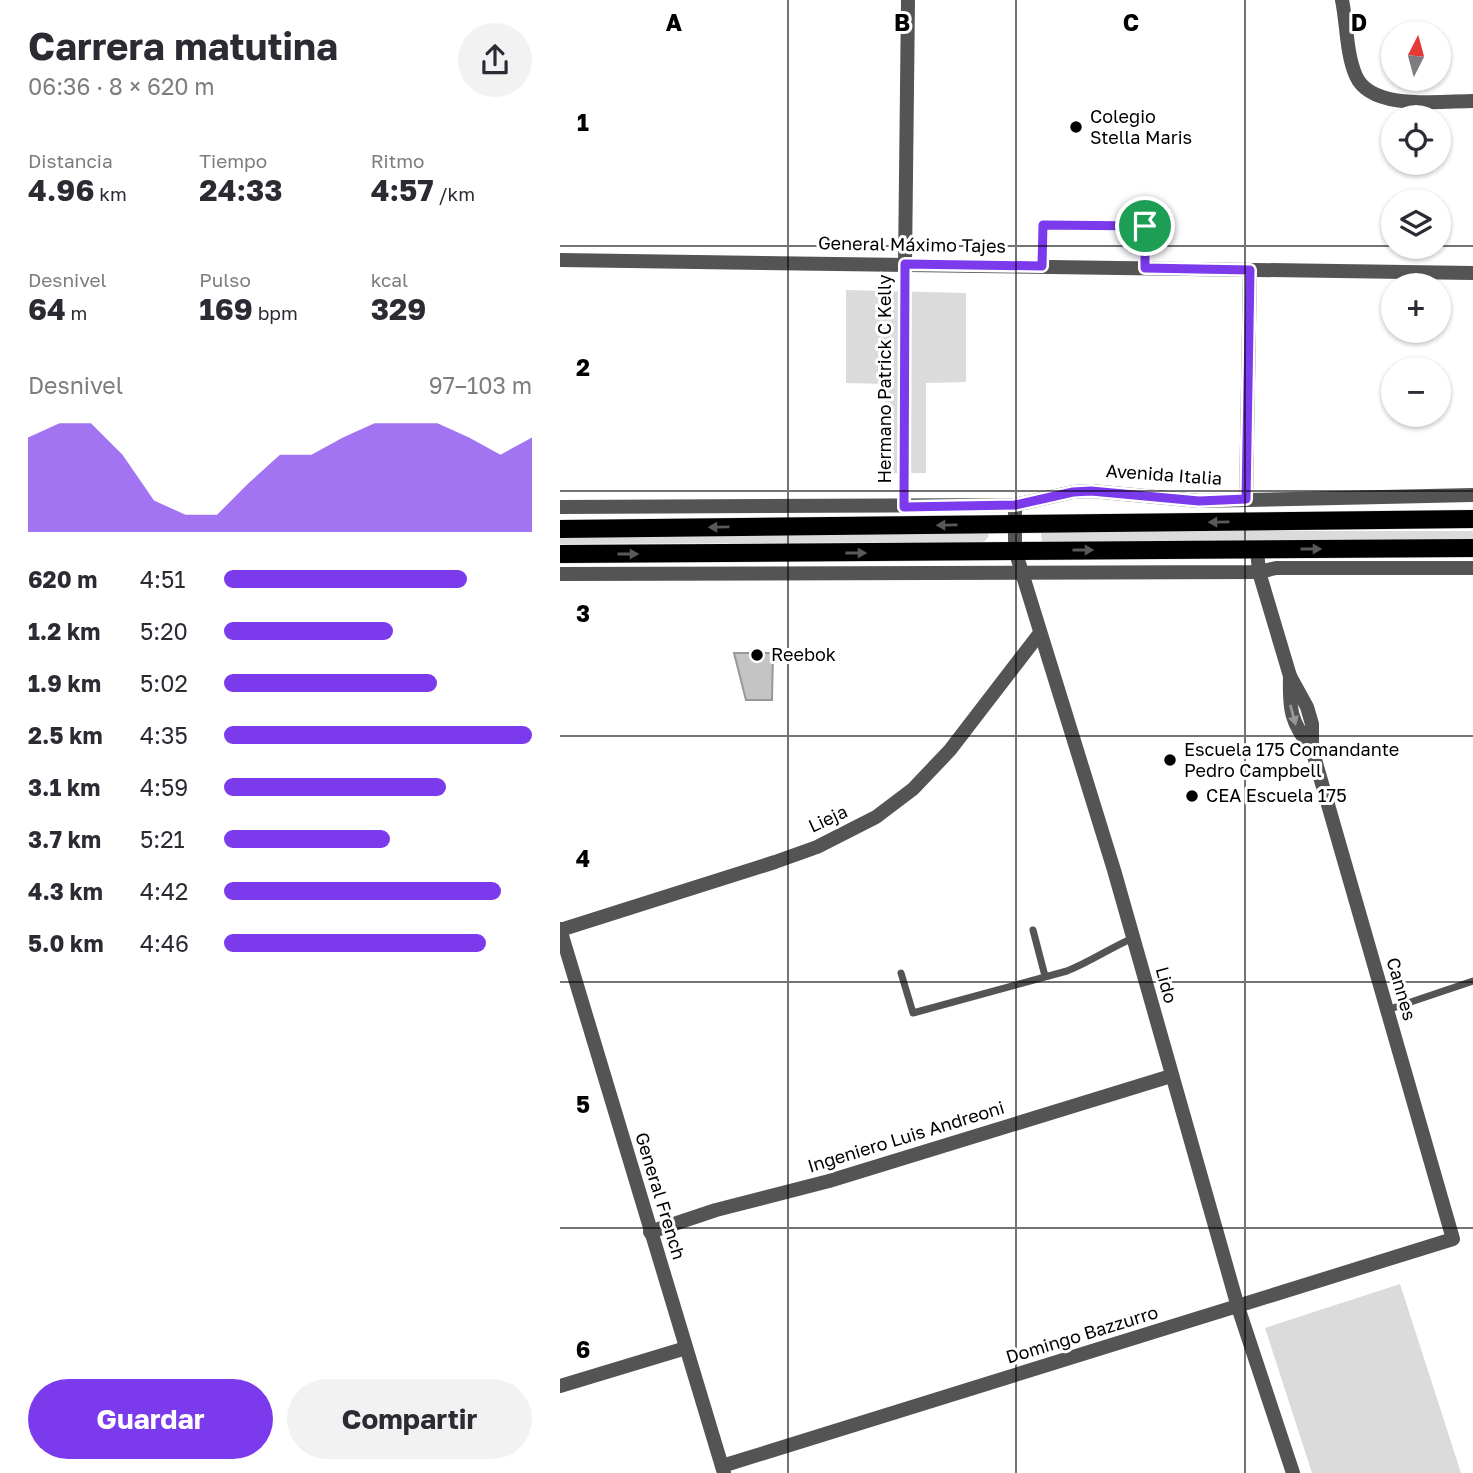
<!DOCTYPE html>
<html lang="es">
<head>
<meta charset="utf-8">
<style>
  body { margin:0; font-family:"Golos Text",sans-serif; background:#f2f2f3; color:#2b2b33; height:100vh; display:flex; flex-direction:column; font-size:26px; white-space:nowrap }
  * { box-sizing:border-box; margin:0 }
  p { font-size:23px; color:#7c7c81 }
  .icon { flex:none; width:38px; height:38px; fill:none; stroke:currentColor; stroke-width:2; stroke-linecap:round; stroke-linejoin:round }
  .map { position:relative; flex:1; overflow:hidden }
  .drawer { display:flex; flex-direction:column; background:#fff; width:560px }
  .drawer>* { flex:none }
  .needle { width:46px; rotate:6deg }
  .buttons { position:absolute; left:821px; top:21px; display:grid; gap:14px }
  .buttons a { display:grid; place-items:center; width:70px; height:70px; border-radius:50%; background:#fff; box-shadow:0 2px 5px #0004; font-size:35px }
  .pin { position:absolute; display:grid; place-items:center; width:60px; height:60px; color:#fff; margin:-30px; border:4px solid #fff; border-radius:50%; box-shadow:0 2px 7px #0007 }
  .round { display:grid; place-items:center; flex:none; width:74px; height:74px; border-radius:37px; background:#f2f2f3 }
  .overview { display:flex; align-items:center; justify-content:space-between; height:119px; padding:0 28px }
  h1 { font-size:38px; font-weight:700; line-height:52px }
  .stats { display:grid; grid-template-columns:repeat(3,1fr); gap:10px; height:119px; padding:7px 28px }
  .stats div { display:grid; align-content:center }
  .stats b { font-size:30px; font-weight:700 }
  .stats small { font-size:19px; font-weight:400 }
  .stats p { font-size:19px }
  .chart { height:196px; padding:14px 28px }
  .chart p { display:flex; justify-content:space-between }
  .chart svg { width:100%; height:126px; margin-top:7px; fill:#7c3aed; opacity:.7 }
  .button { display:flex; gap:14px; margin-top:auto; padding:14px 28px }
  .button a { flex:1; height:80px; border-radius:42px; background:#7c3aed; color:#fff; font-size:28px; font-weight:700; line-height:80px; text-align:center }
  .button a+a { background:#f2f2f3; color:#2b2b33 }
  ul { padding:0 28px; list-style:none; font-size:23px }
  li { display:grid; grid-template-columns:112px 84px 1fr; align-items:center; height:52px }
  li i { height:18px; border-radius:9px; background:#7c3aed }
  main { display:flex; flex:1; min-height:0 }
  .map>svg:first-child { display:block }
  .green { fill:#dbdbdb }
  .building { fill:#c4c4c4; stroke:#989898; stroke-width:2 }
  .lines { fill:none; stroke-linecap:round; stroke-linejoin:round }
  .primary-casing { stroke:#dbdbdb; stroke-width:19 }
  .path { stroke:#767676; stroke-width:2.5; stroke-dasharray:2 3.5; stroke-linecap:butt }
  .service { stroke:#545454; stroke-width:7 }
  .minor { stroke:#545454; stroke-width:14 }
  .primary { stroke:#000; stroke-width:18 }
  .oneway { fill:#595959 }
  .oneway2 { fill:#989898 }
  .route-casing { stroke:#fff; stroke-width:14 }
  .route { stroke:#7c3aed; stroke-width:9 }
  .grid { fill:none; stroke:#000; stroke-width:2; stroke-opacity:0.55 }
  .poi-dot { fill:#000; stroke:#fff; stroke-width:2.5 }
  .labels { text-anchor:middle; stroke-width:6; stroke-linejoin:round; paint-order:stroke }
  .poi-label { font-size:18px; fill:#000; stroke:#fff; text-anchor:start }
  .street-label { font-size:18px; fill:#000; stroke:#fff }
  .grid-label { font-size:23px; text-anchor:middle; font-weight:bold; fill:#000; stroke:#fff; stroke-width:6; stroke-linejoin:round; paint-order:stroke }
</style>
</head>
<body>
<main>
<section class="drawer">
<div class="overview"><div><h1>Carrera matutina</h1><p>06:36 · 8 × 620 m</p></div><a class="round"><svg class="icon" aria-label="share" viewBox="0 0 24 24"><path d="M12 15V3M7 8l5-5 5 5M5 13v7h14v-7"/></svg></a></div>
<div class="stats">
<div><p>Distancia</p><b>4.96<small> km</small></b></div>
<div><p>Tiempo</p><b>24:33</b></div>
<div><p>Ritmo</p><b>4:57<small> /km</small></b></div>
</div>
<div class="stats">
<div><p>Desnivel</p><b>64<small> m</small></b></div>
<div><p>Pulso</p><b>169<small> bpm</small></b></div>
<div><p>kcal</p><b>329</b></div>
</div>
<div class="chart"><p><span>Desnivel</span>97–103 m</p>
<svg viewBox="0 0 160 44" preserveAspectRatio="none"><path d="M0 44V11L10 6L20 6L30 17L40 33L50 38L60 38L70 27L80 17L90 17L100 11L110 6L120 6L130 6L140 11L150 17L160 11V44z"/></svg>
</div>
<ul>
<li><b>620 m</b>4:51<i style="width:79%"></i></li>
<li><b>1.2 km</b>5:20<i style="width:55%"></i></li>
<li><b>1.9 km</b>5:02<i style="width:69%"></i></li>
<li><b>2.5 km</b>4:35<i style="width:100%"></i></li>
<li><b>3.1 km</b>4:59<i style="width:72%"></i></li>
<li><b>3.7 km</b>5:21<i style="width:54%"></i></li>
<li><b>4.3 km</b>4:42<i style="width:90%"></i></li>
<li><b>5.0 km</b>4:46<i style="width:85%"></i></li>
</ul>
<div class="button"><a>Guardar</a><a>Compartir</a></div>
</section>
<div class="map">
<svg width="913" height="1473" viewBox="0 0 913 1473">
  <rect width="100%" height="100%" fill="#fff"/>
  <g class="green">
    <polygon points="286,290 406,293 406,382 366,383 366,473 325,473 325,384 286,383"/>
    <polygon points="426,531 429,536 424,542 0,544 0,533"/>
    <polygon points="495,531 913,531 913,542 482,542 481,533"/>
    <polygon points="840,1284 901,1473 752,1473 705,1328"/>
  </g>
  <polygon class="building" points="174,653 213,653 212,700 186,700"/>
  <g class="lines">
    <defs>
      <g id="primary">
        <polyline points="0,529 913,519"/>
        <polyline points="0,554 913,548"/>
      </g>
    </defs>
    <use href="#primary" class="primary-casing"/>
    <polyline class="path" points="344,493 345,279"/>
    <g class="service">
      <polyline points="482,266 483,224 585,226 585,268"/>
      <polyline points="473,930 485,976"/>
      <path d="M341 973 353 1013 507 971C530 962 550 948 573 938"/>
      <polyline points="827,1010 913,981"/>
    </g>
    <g class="minor">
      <path d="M782 0C787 24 786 53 796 76 811 111 881 101 913 101"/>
      <polyline points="0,260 913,273"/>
      <polyline points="345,264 348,0"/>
      <polyline points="686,499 690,270"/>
      <polyline points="455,505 455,550 554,870 678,1307 733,1473"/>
      <polyline points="0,507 455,505 513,492 531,491 639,501 913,495"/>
      <polyline points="0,574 699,572 716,568 913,568"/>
      <path d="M730 676C729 710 731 723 752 749"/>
      <polyline points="0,929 164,1473"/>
      <polyline points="0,930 215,862 257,847 316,817 353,789 390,750 480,633"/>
      <polyline points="90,1232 156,1210 269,1181 611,1076"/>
      <polyline points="0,1386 126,1348"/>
      <polyline points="162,1466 893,1239 752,749 752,724 747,707 730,676 699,572 697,549"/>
    </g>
    <use href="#primary" class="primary"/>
  </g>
  <defs><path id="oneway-solid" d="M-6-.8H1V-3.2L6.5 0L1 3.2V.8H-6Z" transform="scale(1.75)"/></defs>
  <g class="oneway">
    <use href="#oneway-solid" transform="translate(659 522) rotate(179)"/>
    <use href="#oneway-solid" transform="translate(387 525) rotate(179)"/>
    <use href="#oneway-solid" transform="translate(159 527) rotate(179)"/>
    <use href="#oneway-solid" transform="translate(751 549)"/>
    <use href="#oneway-solid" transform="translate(523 550)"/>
    <use href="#oneway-solid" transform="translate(296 553)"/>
    <use href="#oneway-solid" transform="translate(68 554)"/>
  </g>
  <use class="oneway2" href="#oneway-solid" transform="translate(733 715) rotate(75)"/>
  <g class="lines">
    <defs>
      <polygon id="route" points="483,225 585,226 585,268 690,270 686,499 639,501 531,491 513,492 455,505 344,507 345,264 482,266"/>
    </defs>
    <use href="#route" class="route-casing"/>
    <use href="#route" class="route"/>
  </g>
  <path class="grid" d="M228 0V1473M456 0V1473M685 0V1473M0 246H833M878 246H913M0 491H913M0 736H913M0 982H913M0 1228H913"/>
  <g class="poi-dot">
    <circle cx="516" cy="127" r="7"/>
    <circle cx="197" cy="655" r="7"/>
    <circle cx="610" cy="760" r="7"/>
    <circle cx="632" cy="796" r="7"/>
  </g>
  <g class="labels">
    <g class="poi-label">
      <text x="530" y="123">Colegio<tspan x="530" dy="21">Stella Maris</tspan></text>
      <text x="211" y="661">Reebok</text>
      <text x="624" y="756">Escuela 175 Comandante<tspan x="624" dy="21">Pedro Campbell</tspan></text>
      <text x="646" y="802">CEA Escuela 175</text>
    </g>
    <g class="street-label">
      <text transform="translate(352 245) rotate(1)" y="6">General Máximo Tajes</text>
      <text transform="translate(325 379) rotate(-90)" y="6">Hermano Patrick C Kelly</text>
      <text transform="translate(604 475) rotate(4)" y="6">Avenida Italia</text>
      <text transform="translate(268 819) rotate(-25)" y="6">Lieja</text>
      <text transform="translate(606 985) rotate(75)" y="6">Lido</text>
      <text transform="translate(841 989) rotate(74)" y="6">Cannes</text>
      <text transform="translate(346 1137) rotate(-17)" y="6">Ingeniero Luis Andreoni</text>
      <text transform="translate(100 1196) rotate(73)" y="6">General French</text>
      <text transform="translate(522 1335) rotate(-17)" y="6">Domingo Bazzurro</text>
    </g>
  </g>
  <g class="grid-label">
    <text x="114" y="31">A</text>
    <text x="342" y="31">B</text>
    <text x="571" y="31">C</text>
    <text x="799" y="31">D</text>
    <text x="23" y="131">1</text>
    <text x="23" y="376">2</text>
    <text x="23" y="622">3</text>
    <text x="23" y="867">4</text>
    <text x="23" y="1113">5</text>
    <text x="23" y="1358">6</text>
  </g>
</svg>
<div class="buttons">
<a><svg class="needle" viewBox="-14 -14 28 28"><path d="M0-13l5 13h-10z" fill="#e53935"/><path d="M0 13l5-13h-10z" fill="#7c7c81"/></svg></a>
<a><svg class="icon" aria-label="locate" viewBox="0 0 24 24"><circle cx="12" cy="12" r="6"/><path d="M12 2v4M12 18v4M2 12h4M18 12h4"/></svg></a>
<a><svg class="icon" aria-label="layers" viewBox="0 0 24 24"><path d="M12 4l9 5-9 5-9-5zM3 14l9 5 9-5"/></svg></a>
<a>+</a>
<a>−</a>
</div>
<div class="pin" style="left:585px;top:226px;background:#1e9e55"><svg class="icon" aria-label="arrive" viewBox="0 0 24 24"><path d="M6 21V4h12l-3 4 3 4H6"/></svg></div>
</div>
</main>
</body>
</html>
